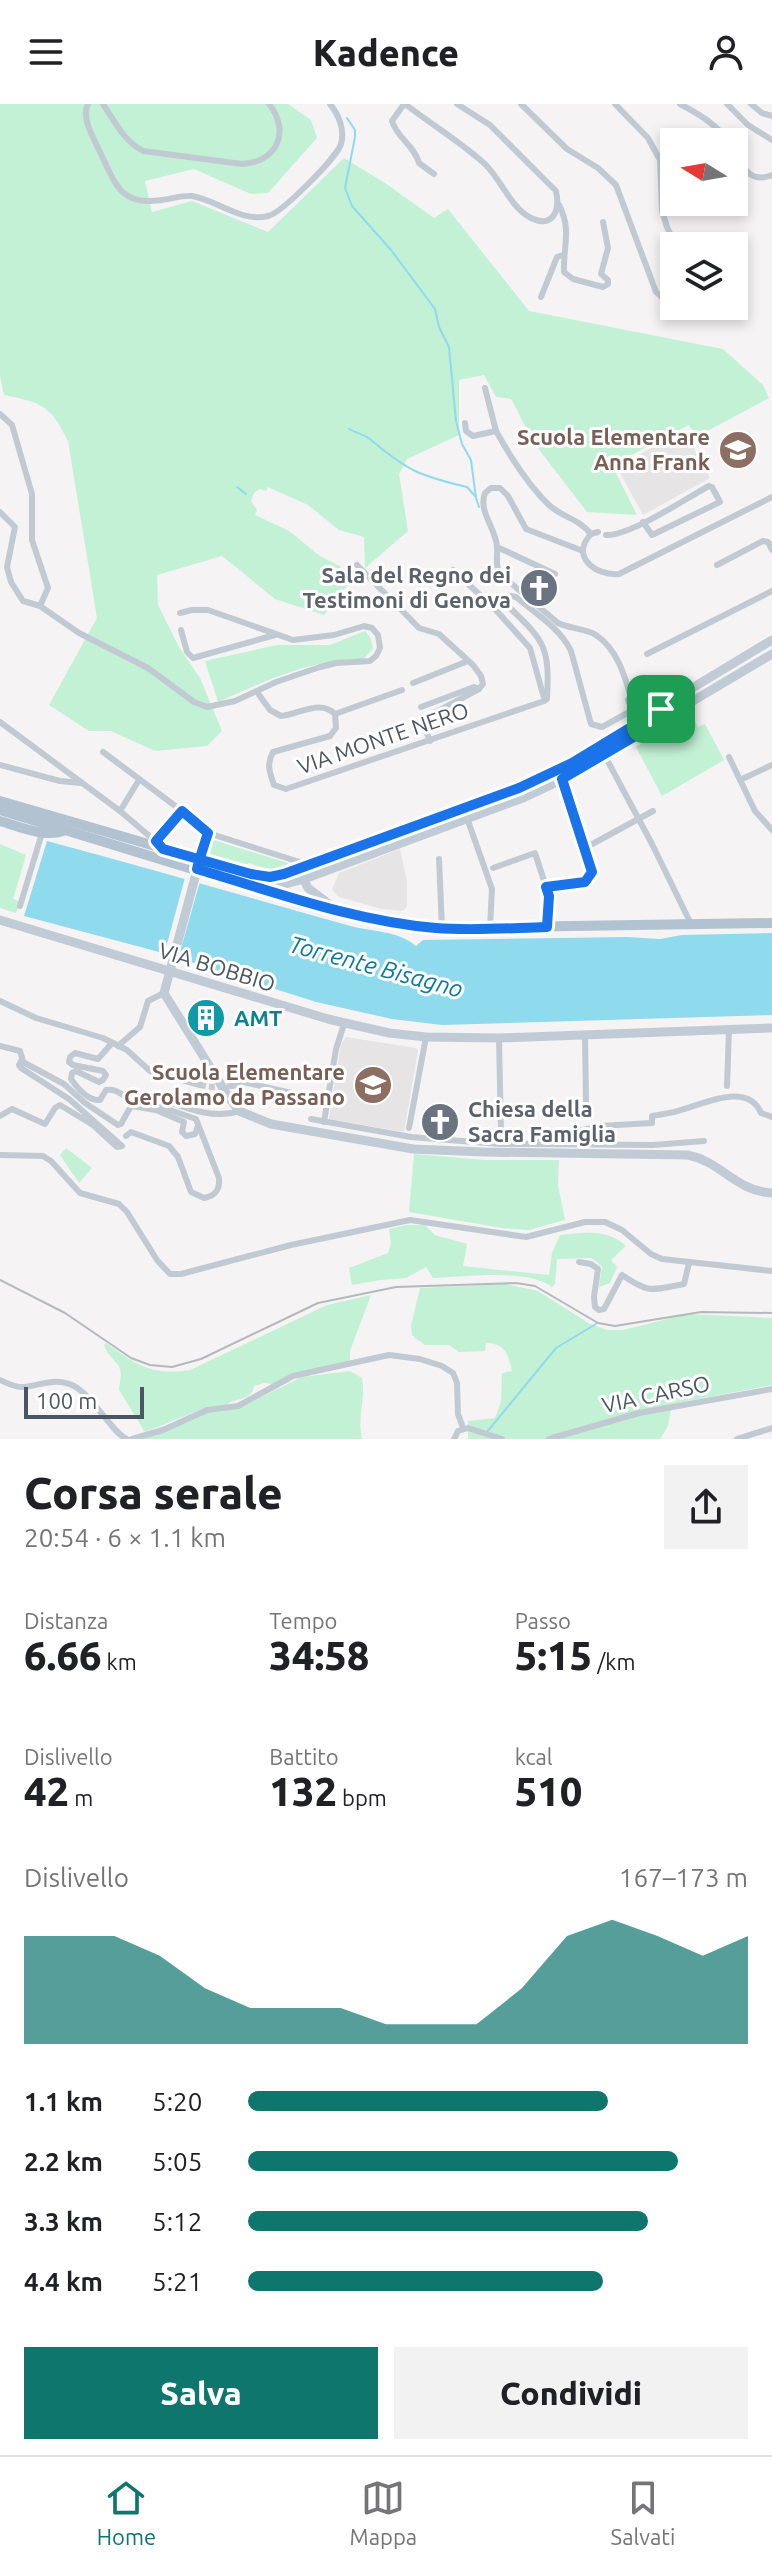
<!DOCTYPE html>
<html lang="it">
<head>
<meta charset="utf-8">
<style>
  body { margin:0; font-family:Ubuntu,sans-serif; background:#f2f2f2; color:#202124; height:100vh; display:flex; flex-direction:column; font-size:30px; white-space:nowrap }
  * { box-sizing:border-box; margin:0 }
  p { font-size:26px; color:#757577 }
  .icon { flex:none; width:44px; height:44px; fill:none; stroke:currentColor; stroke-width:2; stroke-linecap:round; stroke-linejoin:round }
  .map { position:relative; height:1335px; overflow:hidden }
  .sheet { display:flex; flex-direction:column; background:#fff; flex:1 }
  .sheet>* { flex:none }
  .needle { width:52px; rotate:281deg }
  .tools { position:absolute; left:660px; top:24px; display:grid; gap:16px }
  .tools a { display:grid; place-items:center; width:88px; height:88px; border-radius:0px; background:#fff; box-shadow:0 4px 12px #0003; font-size:40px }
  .scale { position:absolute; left:24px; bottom:20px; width:120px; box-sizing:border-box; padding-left:8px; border:4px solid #4a5661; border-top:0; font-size:22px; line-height:28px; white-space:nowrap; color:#4a5661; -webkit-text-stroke:6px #fff; paint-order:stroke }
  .pin { position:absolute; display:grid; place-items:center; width:68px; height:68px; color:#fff; margin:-34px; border-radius:16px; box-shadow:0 4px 12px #0006 }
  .round { display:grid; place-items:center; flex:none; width:84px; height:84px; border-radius:0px; background:#f2f2f2 }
  .headline { display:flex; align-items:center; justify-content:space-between; height:136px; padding:0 24px }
  h1 { font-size:44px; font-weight:800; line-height:60px }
  .metrics { display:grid; grid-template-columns:repeat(3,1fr); gap:12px; height:136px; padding:8px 24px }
  .metrics div { display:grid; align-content:center }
  .metrics b { font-size:40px; font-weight:800 }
  .metrics small { font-size:22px; font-weight:400 }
  .metrics p { font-size:22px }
  .chart { height:224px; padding:16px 24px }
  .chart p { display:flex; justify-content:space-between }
  .chart svg { width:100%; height:144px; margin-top:8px; fill:#0f766e; opacity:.7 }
  .cta { display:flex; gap:16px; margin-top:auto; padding:16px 24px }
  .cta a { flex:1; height:92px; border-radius:0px; background:#0f766e; color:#fff; font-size:32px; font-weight:800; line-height:92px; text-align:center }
  .cta a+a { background:#f2f2f2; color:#202124 }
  ul { padding:0 24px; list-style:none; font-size:26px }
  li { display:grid; grid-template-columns:128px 96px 1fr; align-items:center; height:60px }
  li i { height:20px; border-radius:10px; background:#0f766e }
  header { display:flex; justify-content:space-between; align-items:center; height:104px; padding:0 24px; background:#fff; font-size:36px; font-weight:800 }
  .menu { display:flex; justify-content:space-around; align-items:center; height:112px; border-top:2px solid #e0e0e0; background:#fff; font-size:22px; color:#757577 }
  .menu a { display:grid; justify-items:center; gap:4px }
  .menu .active { color:#0f766e }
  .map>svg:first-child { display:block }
  .education { fill:#e6e4e5 }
  .green { fill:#c3f1d5 }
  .water { fill:#90daee }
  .pier { fill:#f5f3f3 }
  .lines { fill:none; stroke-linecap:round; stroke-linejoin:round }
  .stream { stroke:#90daee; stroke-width:2 }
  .minor-tunnel { stroke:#caccce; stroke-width:6; stroke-dasharray:6 3; stroke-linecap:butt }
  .minor { stroke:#c1cad2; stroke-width:6 }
  .secondary { stroke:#c1cbd6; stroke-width:9 }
  .primary { stroke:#b3c2d1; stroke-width:10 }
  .rail { stroke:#b5b8bd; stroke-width:2 }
  .route-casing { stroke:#fff; stroke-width:16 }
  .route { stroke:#1a73e8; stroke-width:10 }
  .labels { text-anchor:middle; stroke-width:6; stroke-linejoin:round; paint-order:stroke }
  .education-label { font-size:22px; font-weight:bold; fill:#785e54; stroke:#fff; text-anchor:end }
  .worship-label { font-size:22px; font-weight:bold; fill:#5b616d; stroke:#fff; text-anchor:end }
  .street-label { font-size:22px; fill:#4a5661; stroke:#fff }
  .culture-label { font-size:22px; font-weight:bold; fill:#0d838f; stroke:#fff; text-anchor:start }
  .water-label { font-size:24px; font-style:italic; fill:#0c7c9b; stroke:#fff }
</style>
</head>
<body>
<header><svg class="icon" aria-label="menu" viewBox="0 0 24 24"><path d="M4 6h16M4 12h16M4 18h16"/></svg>Kadence<svg class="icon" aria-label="person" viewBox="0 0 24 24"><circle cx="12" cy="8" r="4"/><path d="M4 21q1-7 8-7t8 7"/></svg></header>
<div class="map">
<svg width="772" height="1335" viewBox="0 0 772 1335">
  <rect width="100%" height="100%" fill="#f5f3f3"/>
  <g class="education">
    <polygon points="684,326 710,374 643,411 617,363"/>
    <polygon points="400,745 407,778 407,802 403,807 382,805 339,793 332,786 339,769"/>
    <polygon points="346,933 416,944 418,946 404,1028 329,1015 341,940"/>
  </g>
  <g class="green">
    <path d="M0 0H288L311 16 317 34 268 89 251 90 194 65 145 77 152 108 192 97 268 128 344 54 388 81 434 114 448 105 529 207 723 245 763 281 769 294 696 333 689 321 612 361 637 411 587 408 534 339 511 295 496 293 484 271 459 276V331L407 355 399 370 408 427 365 464 364 433 339 426 308 401 268 383 266 387 260 385 254 389 251 397 257 406 255 411 289 427 320 452 340 462 342 467 355 472 324 511 275 495 222 452 157 471 158 501 179 543 200 574 222 627 207 642 155 647 111 627H89L49 601 97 514 68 337C50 301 43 299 4 291L0 272Z"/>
    <path d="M365 527 371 535 373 545 363 555C311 555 265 577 218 598L205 557 277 541H330Z"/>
    <polygon points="690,611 698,623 705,620 724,656 662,692 636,643"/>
    <path d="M210 735 288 759 286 764C270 767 263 764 249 759L243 762 206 751Z"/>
    <polygon points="0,740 26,751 13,795 21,798 16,809 0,804"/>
    <polygon points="66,1044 92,1064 79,1079 60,1051"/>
    <polygon points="414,1050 486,1056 559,1056 558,1081 565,1116 529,1126 502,1124 409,1108"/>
    <path d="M407 1121H425L435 1131 467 1140 463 1162 549 1171 552 1149 560 1131C584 1129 607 1124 626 1142L611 1156 617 1163 610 1179 599 1183 602 1163C599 1160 594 1155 591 1154 588 1154 562 1155 557 1155L555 1180 552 1183C527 1164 463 1173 433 1174L426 1163 406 1174 380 1176 352 1181 349 1164 388 1149 391 1140 389 1125Z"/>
    <path d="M506 1180 538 1187 590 1220 607 1226H623L688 1210 772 1214V1281L672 1300 668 1322 660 1335H468V1317L495 1314 501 1298 502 1269 512 1267C508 1250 506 1240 486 1239L485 1247 459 1248 449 1241H425L418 1236 412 1231 411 1222 420 1184Z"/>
    <path d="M371 1191 350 1247V1259L273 1280 264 1279 254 1282C251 1298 235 1293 226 1301L207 1303 145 1328 119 1286 121 1270 119 1262 107 1248 104 1241 106 1239C136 1261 152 1272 190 1266L327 1201Z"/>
    <path d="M350 1267 362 1274C366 1297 357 1310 362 1335H144L202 1310 241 1303 302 1273Z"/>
  </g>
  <path class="water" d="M47 737C148 764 247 793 347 821 370 828 398 826 416 842L423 836 627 833 660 835 682 831 772 829V911L442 921 392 915 316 898 163 849 24 812Z"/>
  <polygon class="pier" points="186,770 201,774 178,855 164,851"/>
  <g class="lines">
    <g class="stream">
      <polyline points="347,14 355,26 355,33 345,84 352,102 391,146 435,205 439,223 449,243 456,317 462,340 471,356 476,394 479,403"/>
      <path d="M349 325C356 329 366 331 371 336 408 367 420 372 467 383L475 392"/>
      <polyline points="237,383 246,390"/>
      <polyline points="487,1328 556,1244 596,1220"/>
    </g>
    <g class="minor-tunnel">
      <polyline points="200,981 212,983 233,982"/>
      <polyline points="143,991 140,996 142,1001 161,1003"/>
    </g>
    <g class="minor">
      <path d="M88 0C81 13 93 33 99 46 115 78 119 103 162 96 171 95 183 91 192 92 217 96 242 119 268 112 282 109 337 53 341 40 345 26 339 11 330 0"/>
      <path d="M103 0C116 19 122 35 143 47L242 60C277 58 291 28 269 0"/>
      <path d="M404 0 392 17C397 34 414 41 419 59L434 70"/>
      <path d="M405 0C432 21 461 38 486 61 501 76 511 104 531 114 554 125 560 105 556 87L490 21 457 0"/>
      <polyline points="521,0 567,45 598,64 616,81 656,188 668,198 674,199"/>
      <polyline points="615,0 648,34 660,56 662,107 667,123 676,142"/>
      <path d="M680 0C699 10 716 20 729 38"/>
      <polyline points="727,0 748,21 772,36"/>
      <polyline points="751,0 762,9 772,12"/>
      <path d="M734 47C743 63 750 80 772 71"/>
      <path d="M559 101C572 126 563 142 564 168L573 175 603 183 608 180V176L601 170 608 144 603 118"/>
      <polyline points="541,193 557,153 563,151"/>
      <polyline points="710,202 718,205"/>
      <polyline points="485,284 496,327"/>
      <polyline points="0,310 12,321 32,390 32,436 48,484 40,502"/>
      <path d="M465 319 466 327 473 332 496 327C510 352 528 381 549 401 563 414 578 414 591 430"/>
      <polyline points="0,408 15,423 7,463 11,478 23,497 40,502 79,529 148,564 194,598 207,603 235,597 276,578 320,563 336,559 370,557 376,552 380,544 378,531 372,524 364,522 334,531 293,536 208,506 192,506 180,509"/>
      <path d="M598 428 591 430C570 452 595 472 619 470L772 393"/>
      <path d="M606 431C630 432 685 395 709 382L712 383 720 398 652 431 643 418"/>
      <polyline points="497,443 555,470"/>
      <path d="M583 447 526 425 508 392 500 384H491L485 389C478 407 495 423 497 442 498 451 495 459 499 469L558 519C570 525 585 524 596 531 617 545 625 572 631 594L628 596 630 600"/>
      <polyline points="357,461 419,524 439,530 473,561 481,572 483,580 479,585 427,613 424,622 430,637"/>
      <polyline points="717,461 763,437 768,438 772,446"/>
      <polyline points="453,466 494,504 530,544 544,594"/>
      <polyline points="181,526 187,548 193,554 275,531"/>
      <polyline points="647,550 772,487"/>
      <polyline points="413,579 468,557"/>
      <path d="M257 588 270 606 281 612C299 610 321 595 335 610"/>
      <path d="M544 597 547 595C550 541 544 537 507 501L506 497 511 492 516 493C535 509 560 524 571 547L591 620 602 623 651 596H655L660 604"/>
      <polyline points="421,603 474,583 479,585"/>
      <path d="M335 610 336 624 330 632 273 648C266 661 270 669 274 681L286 685 544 597"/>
      <polyline points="335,610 402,586"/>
      <polyline points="0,618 120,707 161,742"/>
      <polyline points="103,648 182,707 208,729 306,760"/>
      <polyline points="605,652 652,740 692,822"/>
      <polyline points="729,653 755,707 772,726"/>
      <polyline points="0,661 60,677 81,679"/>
      <polyline points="740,676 772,661"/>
      <polyline points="120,707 139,676"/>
      <polyline points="467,714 492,785 490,824"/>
      <polyline points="156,737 182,707"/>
      <polyline points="585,744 653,707"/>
      <polyline points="200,755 208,729"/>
      <polyline points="439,755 442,825"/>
      <polyline points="493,764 535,749 549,792 547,823"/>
      <polyline points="546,783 585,778 592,768 562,675"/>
      <polyline points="20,802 42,729"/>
      <polyline points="0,897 36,914 103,934 127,946 150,967 200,981"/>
      <polyline points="585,931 586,999"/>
      <polyline points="499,934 501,1031"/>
      <path d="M112 939 98 955 75 949 70 953 69 958 73 961 103 967 106 971 103 976 99 978 76 967 72 969 71 975C78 985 88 997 100 996L106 986C116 984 127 992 131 1002"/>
      <polyline points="0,942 20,947 23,957"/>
      <polyline points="118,942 140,923 148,897 164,889"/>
      <polyline points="233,982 243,978 328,997"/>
      <polyline points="727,982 729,926"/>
      <path d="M143 991H149C177 1000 210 1017 239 1007"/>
      <polyline points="131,1002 156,1006 184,1018 182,1028 186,1032 195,1030 198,1022"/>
      <polyline points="0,1012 12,1005 45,1020 55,1004 60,1001 93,1021 117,1043 122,1042 69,995 21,964 19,961 21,957 64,980 85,999 118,1021 121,1020 131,1002"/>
      <path d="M311 1015 411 1033 500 1040H529L599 1022 652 1019V1012C662 1010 674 1009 684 1005 706 999 748 978 761 1009L772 1013"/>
      <polyline points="324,1018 336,945 344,920"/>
      <polyline points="409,1024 426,933"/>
      <path d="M126 1032 131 1028 169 1042 178 1053 191 1088 204 1094C215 1092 220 1086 219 1074L196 1015 161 1003"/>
      <polyline points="532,1040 653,1041 704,1037"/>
      <polyline points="0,1051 43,1052 51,1057 80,1089 119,1100 127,1108 157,1156 170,1170 181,1170 291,1141 410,1116 526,1133 585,1118 605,1118 622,1126 651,1150 662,1155 772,1167"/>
      <path d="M579 1158 591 1160 598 1165 594 1193 595 1203 599 1206 604 1205 622 1171C650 1190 651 1186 684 1180L689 1159"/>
      <path d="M0 1276C7 1279 16 1284 24 1283 42 1281 56 1273 74 1282 93 1292 113 1330 127 1335"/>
      <polyline points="132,1335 163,1326 207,1306 238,1302 293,1272 389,1251 420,1255 442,1262 453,1269 457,1279 458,1310 463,1324"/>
      <polyline points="454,1335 458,1327 468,1324 502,1335"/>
      <polyline points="549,1335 639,1309 772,1285"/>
      <polyline points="737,1335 772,1324"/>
    </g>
    <g class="secondary">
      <path d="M772 536 548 671 284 770 261 772 200 755 164 889 228 992 239 1007 271 1020 413 1045 484 1048 688 1051C722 1058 735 1087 772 1089"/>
      <polyline points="302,772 308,784 333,803"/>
      <polyline points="260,783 278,782 304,775 523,694 553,680 772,550"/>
      <polyline points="0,816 328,915 389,929 426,933 499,934 772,924"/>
    </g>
    <g class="primary">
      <polyline points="0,697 200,755"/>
      <polyline points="0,706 284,793 378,815 434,824 772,819"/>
      <path d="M0 717C18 722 45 734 63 727"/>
    </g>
    <polyline class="rail" points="0,1176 65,1209 131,1254 150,1261 172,1263 201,1255 318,1199 396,1183 516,1179 535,1182 598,1219 615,1222 701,1208 772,1209"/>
  </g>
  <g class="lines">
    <defs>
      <path id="route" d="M661 605 572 659 519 684 284 770 270 773 251 770 163 745 156 737 182 707 208 729C204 741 200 753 197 765 275 788 354 817 436 824 472 827 510 824 547 823L549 792 546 783 585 778 592 768 562 675 666 614 661 605"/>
    </defs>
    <use href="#route" class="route-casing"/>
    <use href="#route" class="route"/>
  </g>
  <defs>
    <symbol id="school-disc" viewBox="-11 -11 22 22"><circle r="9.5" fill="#8d6e63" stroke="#fff"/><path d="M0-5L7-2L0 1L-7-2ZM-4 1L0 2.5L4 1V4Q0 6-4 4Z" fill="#fff"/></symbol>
    <symbol id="church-disc" viewBox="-11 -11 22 22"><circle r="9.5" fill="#6b7280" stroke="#fff"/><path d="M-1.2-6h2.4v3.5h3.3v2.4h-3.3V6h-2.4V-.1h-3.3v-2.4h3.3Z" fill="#fff"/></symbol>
    <symbol id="building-disc" viewBox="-11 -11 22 22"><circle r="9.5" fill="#0f9aa8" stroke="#fff"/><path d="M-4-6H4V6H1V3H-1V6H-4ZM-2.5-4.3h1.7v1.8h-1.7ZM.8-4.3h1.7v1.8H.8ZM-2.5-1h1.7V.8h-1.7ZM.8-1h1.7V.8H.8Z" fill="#fff"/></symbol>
  </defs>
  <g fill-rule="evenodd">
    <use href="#school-disc" x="716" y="324" width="44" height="44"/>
    <use href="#church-disc" x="517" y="462" width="44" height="44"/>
    <use href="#building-disc" x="184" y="892" width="44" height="44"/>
    <use href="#school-disc" x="351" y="959" width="44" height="44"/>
    <use href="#church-disc" x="418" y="996" width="44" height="44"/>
  </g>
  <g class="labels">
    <g class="education-label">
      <text x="710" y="341">Scuola Elementare<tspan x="710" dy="25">Anna Frank</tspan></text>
      <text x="345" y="976">Scuola Elementare<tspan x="345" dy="25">Gerolamo da Passano</tspan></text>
    </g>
    <g class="worship-label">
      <text x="511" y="479">Sala del Regno dei<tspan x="511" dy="25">Testimoni di Genova</tspan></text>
      <text x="468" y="1013" text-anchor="start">Chiesa della<tspan x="468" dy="25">Sacra Famiglia</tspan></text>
    </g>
    <g class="street-label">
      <text transform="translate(383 634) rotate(-19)" y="8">VIA MONTE NERO</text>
      <text transform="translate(217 863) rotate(17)" y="8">VIA BOBBIO</text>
      <text transform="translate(656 1290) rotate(-12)" y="8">VIA CARSO</text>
    </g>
    <g class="culture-label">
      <text x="234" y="922">AMT</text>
    </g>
    <g class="water-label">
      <text transform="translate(376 863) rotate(15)" y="8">Torrente Bisagno</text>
    </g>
  </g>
</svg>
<div class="tools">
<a><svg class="needle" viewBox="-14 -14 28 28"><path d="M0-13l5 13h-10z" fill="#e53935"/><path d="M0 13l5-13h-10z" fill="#757577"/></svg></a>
<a><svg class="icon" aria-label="layers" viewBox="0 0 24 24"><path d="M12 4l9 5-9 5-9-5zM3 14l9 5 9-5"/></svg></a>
</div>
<div class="scale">100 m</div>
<div class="pin" style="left:661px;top:605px;background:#1e9e55"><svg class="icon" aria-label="arrive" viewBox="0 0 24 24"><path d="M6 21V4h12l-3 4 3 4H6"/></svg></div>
</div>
<section class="sheet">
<div class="headline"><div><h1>Corsa serale</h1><p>20:54 · 6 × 1.1 km</p></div><a class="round"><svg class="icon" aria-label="share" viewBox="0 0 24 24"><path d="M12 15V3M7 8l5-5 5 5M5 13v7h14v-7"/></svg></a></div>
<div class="metrics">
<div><p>Distanza</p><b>6.66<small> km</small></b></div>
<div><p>Tempo</p><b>34:58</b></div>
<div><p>Passo</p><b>5:15<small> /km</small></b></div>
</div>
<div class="metrics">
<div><p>Dislivello</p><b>42<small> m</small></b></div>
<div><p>Battito</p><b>132<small> bpm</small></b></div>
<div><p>kcal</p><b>510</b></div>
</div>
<div class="chart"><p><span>Dislivello</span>167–173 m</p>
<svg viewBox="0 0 160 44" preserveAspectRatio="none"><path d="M0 44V11L10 11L20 11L30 17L40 27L50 33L60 33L70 33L80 38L90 38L100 38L110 27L120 11L130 6L140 11L150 17L160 11V44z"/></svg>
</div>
<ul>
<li><b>1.1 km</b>5:20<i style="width:72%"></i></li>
<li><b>2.2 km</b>5:05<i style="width:86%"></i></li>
<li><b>3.3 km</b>5:12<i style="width:80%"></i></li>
<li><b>4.4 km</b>5:21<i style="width:71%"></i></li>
</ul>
<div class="cta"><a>Salva</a><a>Condividi</a></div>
</section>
<nav class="menu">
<a class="active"><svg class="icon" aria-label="home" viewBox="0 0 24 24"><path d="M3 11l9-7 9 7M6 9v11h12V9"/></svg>Home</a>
<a><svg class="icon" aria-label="map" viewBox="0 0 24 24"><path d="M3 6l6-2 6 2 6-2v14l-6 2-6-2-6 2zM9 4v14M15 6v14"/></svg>Mappa</a>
<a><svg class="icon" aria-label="saved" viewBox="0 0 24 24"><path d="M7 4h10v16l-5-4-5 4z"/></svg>Salvati</a>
</nav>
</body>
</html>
